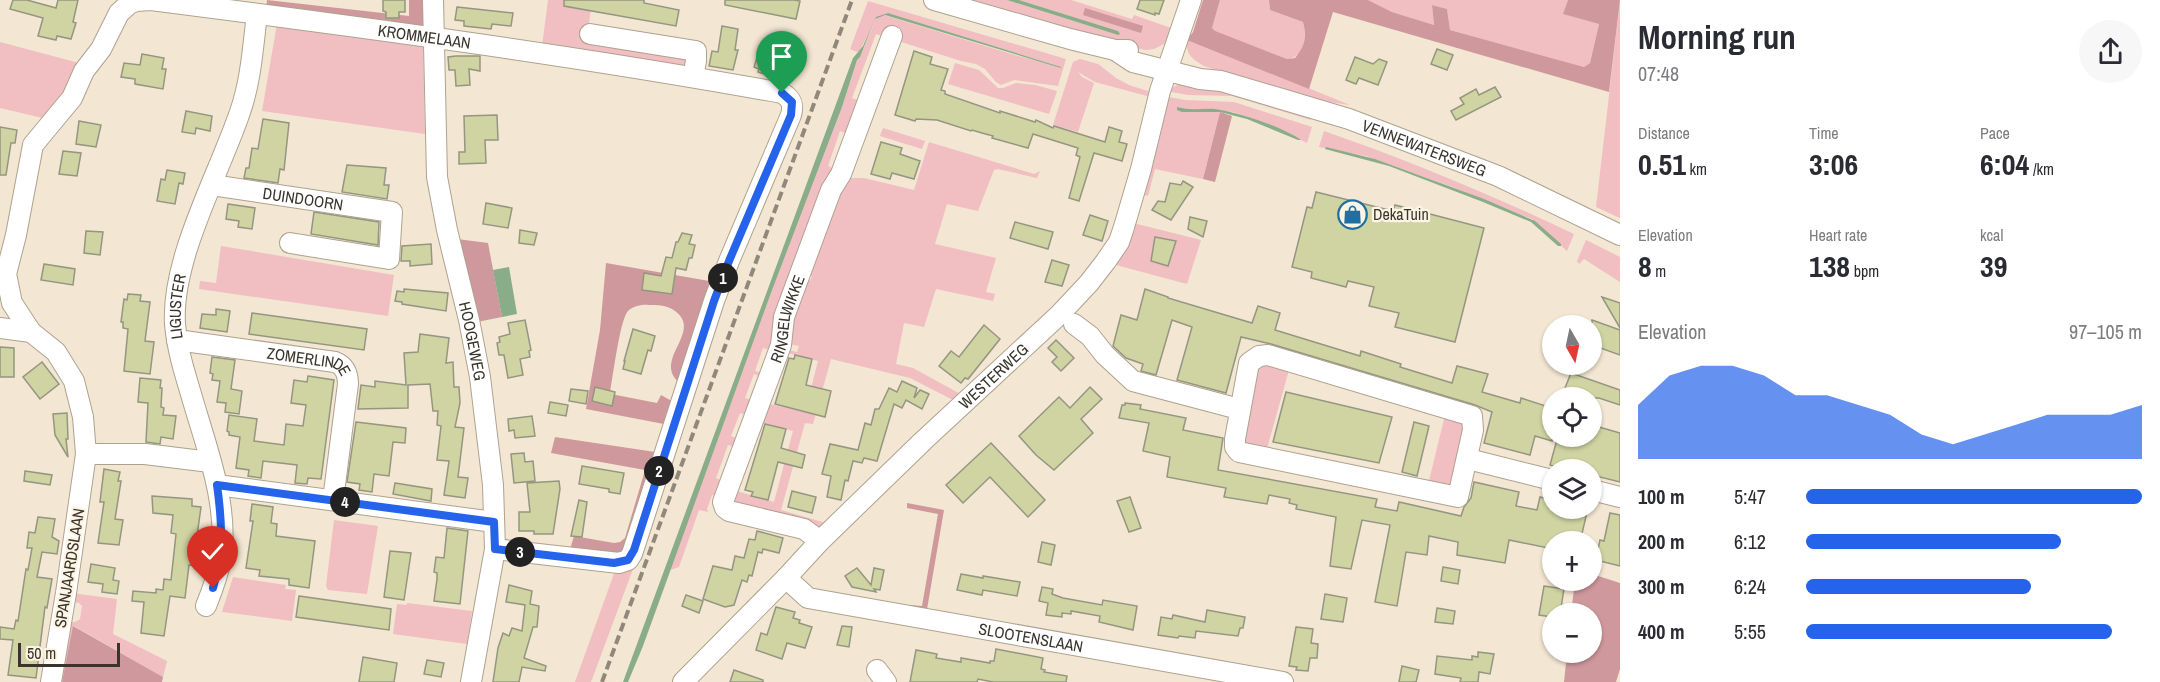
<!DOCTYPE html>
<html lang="en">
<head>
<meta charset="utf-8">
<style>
  body { margin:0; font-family:"Archivo Narrow",sans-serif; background:#f7f7f7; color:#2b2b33; height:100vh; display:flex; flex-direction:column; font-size:22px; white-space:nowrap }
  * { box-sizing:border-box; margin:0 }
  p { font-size:20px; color:#7c7c81 }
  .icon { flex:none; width:33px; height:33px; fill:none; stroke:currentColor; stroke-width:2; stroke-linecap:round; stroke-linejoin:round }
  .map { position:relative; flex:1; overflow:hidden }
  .sheet { display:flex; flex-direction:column; background:#fff; width:540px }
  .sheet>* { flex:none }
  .needle { width:39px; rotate:171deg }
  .tools { position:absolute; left:1542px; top:315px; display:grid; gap:12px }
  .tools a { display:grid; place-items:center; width:60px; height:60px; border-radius:50%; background:#fff; box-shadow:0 2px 4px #0004; font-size:30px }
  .scale { position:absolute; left:18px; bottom:15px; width:102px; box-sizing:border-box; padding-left:6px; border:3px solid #39352d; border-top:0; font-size:16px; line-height:21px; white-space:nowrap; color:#39352d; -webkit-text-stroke:4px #fef4e4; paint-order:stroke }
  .pin { position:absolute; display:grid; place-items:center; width:51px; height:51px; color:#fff; margin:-62px -26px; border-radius:50% 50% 50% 0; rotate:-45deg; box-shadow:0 0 6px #0007 }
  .pin .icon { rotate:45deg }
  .km { position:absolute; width:30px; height:30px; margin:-15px; border-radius:50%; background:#222; color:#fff; font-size:16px; line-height:30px; text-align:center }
  .round { display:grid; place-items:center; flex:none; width:63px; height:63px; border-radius:32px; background:#f7f7f7 }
  .head { display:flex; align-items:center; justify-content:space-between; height:102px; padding:0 18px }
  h1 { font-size:33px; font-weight:800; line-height:45px }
  .figures { display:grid; grid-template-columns:repeat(3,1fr); gap:9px; height:102px; padding:6px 18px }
  .figures div { display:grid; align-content:center }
  .figures b { font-size:30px; font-weight:800 }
  .figures small { font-size:16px; font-weight:400 }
  .figures p { font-size:16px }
  .chart { height:168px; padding:12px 18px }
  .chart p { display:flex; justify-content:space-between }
  .chart svg { width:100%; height:108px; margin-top:6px; fill:#2563eb; opacity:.7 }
  ul { padding:0 18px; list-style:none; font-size:20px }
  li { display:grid; grid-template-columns:96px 72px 1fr; align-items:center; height:45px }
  li i { height:15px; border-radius:8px; background:#2563eb }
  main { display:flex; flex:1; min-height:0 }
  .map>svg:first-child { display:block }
  .green { fill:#f1bec2; fill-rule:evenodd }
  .forest { fill:#cf989c }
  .water { fill:#89ad89 }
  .building { fill:#cfd4a2; stroke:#949681; stroke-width:1.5 }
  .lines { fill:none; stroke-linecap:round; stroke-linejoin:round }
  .minor-casing { stroke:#aea28f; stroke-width:22 }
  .minor { stroke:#fff; stroke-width:20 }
  .rail { stroke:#90887a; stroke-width:4; stroke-dasharray:9 4.5; stroke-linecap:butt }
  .route-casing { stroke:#fff; stroke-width:12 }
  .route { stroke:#2563eb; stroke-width:8 }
  .labels { text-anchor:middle; stroke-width:4.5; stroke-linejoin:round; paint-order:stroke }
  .street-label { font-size:16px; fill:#39352d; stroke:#fef4e4 }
  .poi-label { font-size:16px; fill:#39352d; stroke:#fef4e4; text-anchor:start }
</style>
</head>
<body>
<main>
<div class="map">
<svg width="1620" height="682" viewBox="0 0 1620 682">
  <rect width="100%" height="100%" fill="#f3e6d2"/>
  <g class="green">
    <polygon points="548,0 592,0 587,38 690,60 688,71 542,46"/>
    <polygon points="973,0 1007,0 1118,35 1118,31 1019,0 1071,0 1132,19 1134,15 1174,29 1164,44 1154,49 1145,50 1114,42"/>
    <path d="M1220 0H1269L1270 10 1303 22C1307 36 1305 58 1287 59L1215 32 1212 28Z"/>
    <polygon points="1368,0 1568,0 1564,14 1599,24 1590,63 1584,67 1450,30 1447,9 1432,5 1434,25 1392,12"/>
    <path d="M868 1 1066 59 1058 86 1014 80 1001 85 996 82 985 69 976 64 961 61 876 34 852 98 863 102 851 135 840 131 828 166 838 171 773 351 763 348 755 371 764 374 763 378 754 374 745 398 755 401 749 416 740 413 731 436 740 440 737 448 728 445 716 478 725 482 719 497 712 495 707 509 708 512 699 510 679 567 670 570 771 293 842 107 857 60 860 57 875 21 860 50 857 52 850 49ZM888 13 1061 67 1018 56 884 15 880 16Z"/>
    <polygon points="1620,1 1620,218 1596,207"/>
    <polygon points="277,24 423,42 425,134 262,111"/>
    <path d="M1187 40 1195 42 1350 105 1302 98 1204 66C1193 60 1185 54 1187 40Z"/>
    <polygon points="0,42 79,63 76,77 47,119 0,108"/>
    <polygon points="1080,59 1098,64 1116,78 1129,85 1151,92 1142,137 1148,98 1147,96 1095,82 1078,72 1082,77 1094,83 1078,132 1053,125 1073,62"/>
    <polygon points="955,63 979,70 998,88 1003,88 1016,83 1035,85 1057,91 1049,114 948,84"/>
    <polygon points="1187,80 1311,117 1311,120 1232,96 1188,95 1172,92 1170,89"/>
    <polygon points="1168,97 1185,100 1234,102 1312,127 1307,143 1268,124 1233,112 1206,109 1186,110 1182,112 1220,112 1203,179 1155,169 1148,196 1145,195"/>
    <polygon points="883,128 925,141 922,149 880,136"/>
    <path d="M1324 131C1410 161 1492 195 1574 234L1567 251 1532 219 1450 186 1366 156 1319 147Z"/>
    <polygon points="929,142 1034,174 1040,171 1037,178 998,169 994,170 978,211 947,204 935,244 996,258 986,292 995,294 993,301 936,289 924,327 904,323 896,364 913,368 964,396 953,400 910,378 831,359 813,424 805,423 781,510 826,523 822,523 820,528 818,528 733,503 733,490 774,502 793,431 758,422 765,403 805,412 818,361 788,353 789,350 797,352 799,346 789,344 788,340 804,279 810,281 812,276 806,274 845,178 864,178 914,190"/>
    <polygon points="1133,223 1201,240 1187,284 1116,265 1128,243"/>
    <polygon points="1586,240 1620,257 1620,282 1584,259 1579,264 1577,261"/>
    <polygon points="221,246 394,275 388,316 199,289 200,281 216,283"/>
    <polygon points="1269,365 1289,370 1266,452 1244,444 1255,368"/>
    <polygon points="1445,415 1461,420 1468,433 1453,487 1428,485"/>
    <polygon points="334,520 378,526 367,594 328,590 326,586"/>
    <polygon points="616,568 633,569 591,682 575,682"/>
    <polygon points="233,577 286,585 285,589 296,590 292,621 222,612"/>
    <polygon points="71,593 117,599 113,634 167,661 163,677 74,626 62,682 55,682 67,622 75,622 80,619 82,606 79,603 69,601"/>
    <polygon points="407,603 472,611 467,644 393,634 397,604 407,605"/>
  </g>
  <g class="forest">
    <polygon points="267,0 409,16 409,0 426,0 427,24 419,29 266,10"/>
    <path d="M1203 0H1220L1212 28 1215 31 1287 59 1295 58C1305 46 1307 37 1303 22L1270 10 1269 0H1368L1392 12 1434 25 1432 5 1447 9 1450 30 1584 67 1590 63 1599 24 1563 14 1568 0H1620L1609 92 1333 12 1309 89 1187 40 1193 32Z"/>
    <polygon points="1085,8 1143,26 1141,33 1083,15"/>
    <polygon points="1220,112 1232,116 1215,182 1203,179"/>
    <polygon points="457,239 488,243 502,317 477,322"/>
    <path d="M606 263 715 282 682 385C648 360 708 331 672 309 665 305 657 305 649 305 642 304 633 306 628 311 620 319 613 377 610 392L611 394 657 403 661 395 677 404 669 425 586 409 600 330Z"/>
    <polygon points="555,437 662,453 631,547 616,560 569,553 574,536 614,543 620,542 625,538 645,470 551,453"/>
    <polygon points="907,503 944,510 926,615 910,607 910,605 922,606 938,514 907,508"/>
    <polygon points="1592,574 1620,583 1620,669 1616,682 1564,682 1567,653 1592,652 1592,614 1571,613 1575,581 1592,580"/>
    <polygon points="73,626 163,677 162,682 62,682"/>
  </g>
  <g class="water">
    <polygon points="1007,0 1019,0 1118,31 1120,34 1118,35"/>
    <polygon points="888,13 1061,67 1061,68 885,15 875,19 860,57 857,60 842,107 771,293 643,646 628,682 623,682 853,58 863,46 876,17"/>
    <path d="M1177 107C1191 111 1202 108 1215 109 1238 112 1283 127 1301 140H1298L1247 119 1220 112H1182L1177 110Z"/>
    <polygon points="1326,147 1375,159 1484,199 1535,221 1561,244 1561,246 1558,246 1531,222 1483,202 1389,166 1325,149"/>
    <polygon points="509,267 517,314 502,317 493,270"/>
  </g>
  <g class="building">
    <polygon points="13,0 27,0 56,8 58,0 78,0 73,22 76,23 71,39 57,36 56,40 38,36 43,18 10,9"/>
    <polygon points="383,0 405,0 405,12 399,12 399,18 386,18 386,12 383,11"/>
    <polygon points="564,0 644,0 644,3 679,10 676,26 564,6"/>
    <polygon points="725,0 794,0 800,1 796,19 725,5"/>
    <polygon points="1140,0 1164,0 1159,14 1155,13 1155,15 1137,9"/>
    <polygon points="457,7 513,13 511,26 492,24 491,29 464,26 464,21 455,20"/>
    <polygon points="722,26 738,29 735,50 738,50 733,70 709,66 712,51 718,52"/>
    <polygon points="1437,49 1453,55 1447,70 1431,64"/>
    <polygon points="759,51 780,59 773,77 758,72 759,69 754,67"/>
    <polygon points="914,51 932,57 930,64 948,69 941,90 945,91 945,94 1000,113 1000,111 1035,122 1036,120 1053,128 1054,126 1105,142 1109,127 1122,131 1119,142 1127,144 1122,161 1094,153 1079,201 1069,198 1080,157 1076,155 1078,148 1033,134 1028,148 992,138 993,136 982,133 972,130 971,131 937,120 916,119 915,121 895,115"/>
    <polygon points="142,54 164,58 162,69 166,69 163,89 135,84 135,79 121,77 124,63 140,65"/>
    <polygon points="456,56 480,56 480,71 469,69 470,85 456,86 455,70 449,70 448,57"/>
    <polygon points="1355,57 1373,64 1379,59 1387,62 1378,85 1359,78 1356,84 1346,80"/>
    <polygon points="1495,87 1501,97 1456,120 1451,111 1464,104 1460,98 1476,89 1479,95"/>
    <polygon points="186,111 212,116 210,131 196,128 195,134 182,132"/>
    <polygon points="497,115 498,140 485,140 486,163 459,164 459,152 465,152 464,116"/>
    <polygon points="263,119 289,123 284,170 280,169 278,183 244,178 246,168 249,168 252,148 258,149"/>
    <polygon points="79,121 101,125 96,147 76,144"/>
    <polygon points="0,127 17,130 15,143 11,143 6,175 0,175"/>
    <polygon points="881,142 902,148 900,154 920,161 914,179 892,173 890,179 871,174"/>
    <polygon points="63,151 81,153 77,176 59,174"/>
    <polygon points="347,165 386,168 384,185 389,185 387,199 342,192"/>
    <polygon points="167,170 185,173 183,184 179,183 175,204 157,201 161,179 165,180"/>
    <polygon points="1183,181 1193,187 1171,220 1152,210 1158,201 1165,202 1170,183 1181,185"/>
    <polygon points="1316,192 1393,211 1395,205 1484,228 1455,342 1395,327 1399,313 1369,306 1374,287 1348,281 1346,287 1311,278 1312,272 1292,267 1307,207 1312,208"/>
    <polygon points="486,203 512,208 508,228 483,224"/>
    <polygon points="228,204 255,208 252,229 238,227 239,221 226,219"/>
    <polygon points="314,212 379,222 378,245 311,234"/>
    <polygon points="1090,215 1108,221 1102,241 1083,235"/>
    <polygon points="1190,217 1207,221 1203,237 1188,229"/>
    <polygon points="1015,222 1053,232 1048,249 1010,238"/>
    <polygon points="520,230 537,233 534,245 519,243"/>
    <polygon points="86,231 103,232 100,255 84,253"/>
    <polygon points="682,233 692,235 689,244 695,245 692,258 689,258 686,270 676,268 672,294 642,290 644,273 661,276 666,257 672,258 676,242 678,242"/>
    <polygon points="1155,237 1176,241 1168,266 1151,261"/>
    <polygon points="431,244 432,264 410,266 410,261 401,261 402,246"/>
    <polygon points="1052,260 1069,265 1062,286 1045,282"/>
    <polygon points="44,264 75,269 73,285 41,280"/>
    <polygon points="404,289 448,293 446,311 402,304 402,302 395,301 397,291 404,292"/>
    <polygon points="1145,289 1168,297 1168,298 1252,323 1258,306 1280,313 1275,330 1360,356 1361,351 1401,364 1400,367 1452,383 1457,366 1488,374 1482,392 1520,403 1521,398 1552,408 1552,441 1535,436 1530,455 1484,443 1492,412 1475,405 1271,344 1241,337 1226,393 1177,380 1192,327 1172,320 1156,375 1141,371 1143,364 1126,358 1113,346 1121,315 1137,320"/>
    <polygon points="128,294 141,295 140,301 150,302 145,341 154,342 150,374 124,371 128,329 123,328 123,322 121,322 124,299 127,300"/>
    <polygon points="1602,297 1620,303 1620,328"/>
    <polygon points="216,309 230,311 227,332 200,328 202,314 216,315"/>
    <polygon points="252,313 367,329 364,350 249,334"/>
    <polygon points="525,320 531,350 529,351 530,357 520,359 523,375 508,378 504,355 499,355 497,343 500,342 499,337 510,334 508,323"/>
    <polygon points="1592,320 1620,330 1620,355 1592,345"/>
    <polygon points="984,325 1000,339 968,379 965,378 961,383 939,366 951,351 959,357"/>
    <polygon points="633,329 655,336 651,351 648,350 641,374 623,369 625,361 624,361"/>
    <polygon points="420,334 449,338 446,363 453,362 454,387 459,387 460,403 455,427 464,428 458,477 468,478 465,498 444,495 449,461 437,460 441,426 437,425 438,411 433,411 430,384 408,385 408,408 358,409 361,385 375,387 375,381 406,385 404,353 418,352"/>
    <polygon points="1056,340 1074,358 1061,371 1052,362 1057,357 1048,348"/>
    <polygon points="0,347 14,348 14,377 0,377"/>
    <polygon points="795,355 812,359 806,385 831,391 825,417 775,404 789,358 794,359"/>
    <polygon points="212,357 235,360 231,389 242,391 239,414 225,412 226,403 217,402 220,381 212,380 213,374 210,373"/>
    <polygon points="42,362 59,384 40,399 23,377"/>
    <polygon points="1571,373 1620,390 1620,405 1599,398 1561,398"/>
    <polygon points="308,376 334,380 321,479 308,478 307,484 295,483 297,465 263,461 261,478 248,476 249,470 236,468 240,437 229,435 229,432 227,431 229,415 257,419 254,441 284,445 286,424 303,426 306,405 291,403 294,380 307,382"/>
    <polygon points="140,378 161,380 160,388 162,388 161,407 164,408 163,415 176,416 173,439 161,437 160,444 146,442 148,403 138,402"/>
    <polygon points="902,381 917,388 914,398 920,390 929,394 922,409 906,400 902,408 894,404 877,461 864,458 862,463 853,461 848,481 845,480 841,500 827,497 831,476 822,474 830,444 858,450 865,423 871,425 875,409 879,409 889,388 897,392"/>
    <polygon points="595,387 615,392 612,406 592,401"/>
    <polygon points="1090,387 1102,399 1081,419 1093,433 1054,470 1036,455 1019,436 1059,397 1070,408"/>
    <polygon points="571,389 588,391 586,404 569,401"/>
    <polygon points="1286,392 1392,417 1379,463 1273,442"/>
    <polygon points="550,402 568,405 566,416 548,413"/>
    <polygon points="1125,403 1141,405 1140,409 1186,418 1183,430 1223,438 1218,470 1377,499 1375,507 1397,511 1399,502 1461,516 1464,507 1471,498 1474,482 1519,492 1516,506 1537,510 1540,497 1552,500 1552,508 1588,508 1580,542 1550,542 1548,548 1509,540 1505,563 1457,555 1458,542 1429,536 1427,555 1406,552 1397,606 1375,602 1390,525 1362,520 1351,569 1330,566 1336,517 1296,509 1297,505 1289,503 1290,499 1269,495 1267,504 1224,497 1226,488 1167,477 1170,457 1143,451 1149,423 1119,418 1122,405 1125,405"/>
    <polygon points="67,413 68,439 66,439 68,457 55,435 53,414"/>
    <polygon points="532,416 535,436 515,438 514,430 509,431 508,419"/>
    <polygon points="356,422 406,428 405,443 393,442 389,476 374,474 372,492 359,490 360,484 347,482"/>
    <polygon points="1414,422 1429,426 1417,476 1402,472"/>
    <polygon points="765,424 786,429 781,448 805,455 802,468 778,462 768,500 751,496 753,492 745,490"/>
    <polygon points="1592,425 1620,433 1620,482 1592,475 1592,470 1568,470 1550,465 1558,436 1576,436 1585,439 1586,436 1592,436"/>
    <polygon points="991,443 1045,500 1028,517 990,477 963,503 946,485"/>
    <polygon points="524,453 525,462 533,461 535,481 514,483 511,454"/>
    <polygon points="582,466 624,473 620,494 609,492 609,489 579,484"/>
    <polygon points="104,469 120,472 118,481 121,481 115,519 123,520 119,545 98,543 104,502 100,502"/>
    <polygon points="25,471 52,475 50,485 24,481"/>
    <polygon points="559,481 560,489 553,534 534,534 534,531 519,531 519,512 530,512 527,483"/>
    <polygon points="395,483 432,489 431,501 393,494"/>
    <polygon points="792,491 816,497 812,513 788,507"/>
    <polygon points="152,496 192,499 192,506 201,507 196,543 202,544 199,566 189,565 185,598 170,596 164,636 141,633 144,602 132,601 133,591 156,593 156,589 163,590 164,579 171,580 176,534 171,533 173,515 153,513"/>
    <polygon points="1130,497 1141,528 1129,532 1117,501"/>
    <polygon points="579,500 587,502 582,537 571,536"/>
    <polygon points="252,504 273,507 271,523 277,524 276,536 315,541 309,588 289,585 289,579 259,576 260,570 246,568 253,521 250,521"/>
    <polygon points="1610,513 1620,515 1620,566 1600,561 1601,559 1596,558 1600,540 1604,541"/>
    <polygon points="38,517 55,519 52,537 59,541 57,554 42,552 37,577 52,579 47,608 45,607 36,678 8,675 13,640 0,639 0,627 14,629 16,620 18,621 26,569 28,570 32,548 27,548 29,532 35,533"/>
    <polygon points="447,528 468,531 460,604 434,601 437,579 437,573 434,572 436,557 444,558"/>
    <polygon points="757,531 783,538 779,553 763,549 762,553 758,552 752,576 749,575 747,582 742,580 734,605 725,607 703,599 713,566 732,570 735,556 744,558 749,539 755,540"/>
    <polygon points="1042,542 1055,545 1051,565 1038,562"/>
    <polygon points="390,551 411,553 404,600 384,597"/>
    <polygon points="91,564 115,568 113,580 119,581 117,594 102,592 103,584 88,582"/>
    <polygon points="1443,567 1460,570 1458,584 1441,581"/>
    <polygon points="857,568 871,585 874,568 884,570 880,590 874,589 876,592 852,587 845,576"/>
    <polygon points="961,574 983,578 983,576 1020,582 1017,596 983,590 982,595 957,590"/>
    <polygon points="509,585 532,591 530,604 539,606 537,627 533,627 524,658 546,666 545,671 522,667 519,682 493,682 498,648 503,633 509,636 512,628 522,631 525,605 506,602"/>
    <polygon points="1544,586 1564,589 1560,614 1552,614 1552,617 1539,615"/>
    <polygon points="1042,587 1053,589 1052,594 1063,598 1102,605 1103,600 1137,606 1133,630 1099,622 1100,616 1071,611 1071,614 1062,613 1062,617 1046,615 1048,603 1039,601"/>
    <polygon points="1325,594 1347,598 1343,622 1321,619"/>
    <polygon points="686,595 703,601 699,613 682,606"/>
    <polygon points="299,596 391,609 389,630 296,617"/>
    <polygon points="776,607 795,612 793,618 800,620 799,623 812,627 805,648 787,643 782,659 756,650 761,633 767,635"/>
    <polygon points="1437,608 1455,611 1453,624 1435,622"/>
    <polygon points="1207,610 1245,617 1243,628 1240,628 1238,636 1196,631 1195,638 1179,636 1178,638 1158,635 1161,617 1172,619 1173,615 1205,622"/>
    <polygon points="842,626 852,627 849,647 837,645"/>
    <polygon points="1296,627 1313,629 1311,643 1318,644 1317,658 1310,658 1308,671 1296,670 1297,667 1289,666"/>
    <polygon points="996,649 1043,658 1041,669 1045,670 1044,672 1067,676 1066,682 993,682 978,679 977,682 910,682 916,650 937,654 936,658 961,662 961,658 990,663 990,661 994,661"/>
    <polygon points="1478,652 1494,654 1490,674 1479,672 1478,682 1460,682 1461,678 1435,674 1437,656 1472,660 1472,656 1478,657"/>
    <polygon points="363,657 397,663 394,682 359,682"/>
    <polygon points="427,660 444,663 441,677 424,674"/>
    <polygon points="1402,666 1419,670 1416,682 1399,682"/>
    <polygon points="734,670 763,680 763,682 730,682"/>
  </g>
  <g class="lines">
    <defs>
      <g id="minor">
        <path id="s1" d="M433 0 437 177 447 230 469 320 480 377 493 485 495 549 471 682"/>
        <polyline points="934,0 1070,39 1115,50 1128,50"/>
        <polyline points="590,34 696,51 696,61 693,77"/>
        <path id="s2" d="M1115 50 1133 62 1200 79 1221 81 1349 119 1498 176 1620 235"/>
        <path id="s3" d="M212 185 392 212 389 259 290 243"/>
        <polyline points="6,274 12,303 31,332"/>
        <path id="s4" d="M0 284 6 274 16 235 33 145 72 98 84 71 101 49 119 13 129 4 136 1 151 0C362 27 573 55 782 93 791 98 794 105 791 115L729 261 714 301 632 554 628 560 619 563 495 549"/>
        <polyline points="1074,324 1090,336 1105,355 1133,381 1239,409"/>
        <polyline points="0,328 31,332 56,352 74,381 83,417 86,454 66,593 51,682"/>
        <path id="s5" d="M177 340 335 362C345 366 348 374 348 384L333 500"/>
        <polygon points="1268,355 1472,416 1473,430 1458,497 1239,452 1235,447 1235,439 1249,363 1259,356"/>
        <polyline points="86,454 145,454 210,462"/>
        <polyline points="1468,459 1552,480"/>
        <polyline points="217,485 494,522"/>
        <polyline points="1592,490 1620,497"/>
        <path id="s6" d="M820 541 804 529 729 511 725 508 723 502 781 345 784 317 831 190 841 174 892 36"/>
        <path id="s7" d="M786 578 808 598 1283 682"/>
        <path id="s8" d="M206 606C212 591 218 575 221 559 229 503 206 447 191 394 184 371 177 348 175 324 171 259 219 174 240 112 251 81 253 46 257 14"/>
        <polyline points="877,670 886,682"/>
        <path id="s9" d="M683 682 786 578 820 541 923 441 1059 315 1089 283 1106 261 1119 242 1124 227 1141 169 1160 91 1191 0"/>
      </g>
    </defs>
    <use href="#minor" class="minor-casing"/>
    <use href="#minor" class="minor"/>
    <polyline class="rail" points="602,682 852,0"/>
  </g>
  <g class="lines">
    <defs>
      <path id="route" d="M213 588C224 552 222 521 217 485L494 522 495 549 614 563 628 560 634 550 714 301 729 261 791 115 792 102 782 93"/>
    </defs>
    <use href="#route" class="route-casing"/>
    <use href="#route" class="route"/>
  </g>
  <defs>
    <symbol id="shop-ring" viewBox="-11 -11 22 22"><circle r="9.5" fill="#fef4e4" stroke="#216ea1" stroke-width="1.5"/><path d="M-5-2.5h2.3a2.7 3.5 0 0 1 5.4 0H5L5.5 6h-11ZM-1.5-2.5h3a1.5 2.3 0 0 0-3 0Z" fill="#216ea1"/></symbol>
  </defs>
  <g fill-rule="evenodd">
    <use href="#shop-ring" x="1336" y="198" width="33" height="33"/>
  </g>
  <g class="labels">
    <g class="street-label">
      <text dy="6" stroke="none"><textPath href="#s4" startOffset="614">KROMMELAAN</textPath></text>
      <text dy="6" stroke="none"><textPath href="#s2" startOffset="326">VENNEWATERSWEG</textPath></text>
      <text dy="6" stroke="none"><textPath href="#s3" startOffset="92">DUINDOORN</textPath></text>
      <text dy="6" stroke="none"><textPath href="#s8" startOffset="308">LIGUSTER</textPath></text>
      <text dy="6" stroke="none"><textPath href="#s6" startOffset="303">RINGELWIKKE</textPath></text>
      <text dy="6" stroke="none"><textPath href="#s1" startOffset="345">HOOGEWEG</textPath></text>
      <text dy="6" stroke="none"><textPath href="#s5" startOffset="134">ZOMERLINDE</textPath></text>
      <text dy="6" stroke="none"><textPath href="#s9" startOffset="436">WESTERWEG</textPath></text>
      <text transform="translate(69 568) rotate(-81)" y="6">SPANJAARDSLAAN</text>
      <text dy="6" stroke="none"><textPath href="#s7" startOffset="256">SLOOTENSLAAN</textPath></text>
    </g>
    <g class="poi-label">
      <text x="1373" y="220">DekaTuin</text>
    </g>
  </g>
</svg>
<div class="tools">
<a><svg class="needle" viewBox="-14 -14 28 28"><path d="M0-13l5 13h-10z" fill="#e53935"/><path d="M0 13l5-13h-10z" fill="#7c7c81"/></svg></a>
<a><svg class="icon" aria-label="locate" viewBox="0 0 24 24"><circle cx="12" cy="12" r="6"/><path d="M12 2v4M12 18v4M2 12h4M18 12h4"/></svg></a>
<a><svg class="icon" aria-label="layers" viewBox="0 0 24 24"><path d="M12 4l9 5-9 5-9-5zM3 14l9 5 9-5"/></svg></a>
<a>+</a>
<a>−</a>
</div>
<div class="scale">50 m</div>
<div class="pin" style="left:782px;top:93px;background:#1e9e55"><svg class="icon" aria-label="arrive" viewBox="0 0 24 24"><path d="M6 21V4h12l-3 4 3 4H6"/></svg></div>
<div class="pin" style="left:213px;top:588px;background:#d93025"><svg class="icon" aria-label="check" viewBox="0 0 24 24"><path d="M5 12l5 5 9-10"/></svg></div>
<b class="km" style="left:723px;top:278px">1</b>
<b class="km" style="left:659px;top:471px">2</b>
<b class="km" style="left:520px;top:552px">3</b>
<b class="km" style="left:345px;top:502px">4</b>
</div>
<section class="sheet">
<div class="head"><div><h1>Morning run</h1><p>07:48</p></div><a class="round"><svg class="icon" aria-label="share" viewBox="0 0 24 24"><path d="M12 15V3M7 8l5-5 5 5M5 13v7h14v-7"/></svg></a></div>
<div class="figures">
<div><p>Distance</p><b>0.51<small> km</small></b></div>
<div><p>Time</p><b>3:06</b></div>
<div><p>Pace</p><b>6:04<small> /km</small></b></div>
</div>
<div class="figures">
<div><p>Elevation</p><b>8<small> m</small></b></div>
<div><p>Heart rate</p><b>138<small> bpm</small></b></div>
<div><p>kcal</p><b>39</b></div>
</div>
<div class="chart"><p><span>Elevation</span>97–105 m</p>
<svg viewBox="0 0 160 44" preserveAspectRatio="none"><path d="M0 44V22L10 10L20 6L30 6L40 10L50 18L60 18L70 22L80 26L90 34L100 38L110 34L120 30L130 26L140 26L150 26L160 22V44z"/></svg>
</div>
<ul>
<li><b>100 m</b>5:47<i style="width:100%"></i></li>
<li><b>200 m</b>6:12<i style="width:76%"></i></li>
<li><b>300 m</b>6:24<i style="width:67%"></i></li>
<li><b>400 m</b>5:55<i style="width:91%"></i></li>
</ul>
</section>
</main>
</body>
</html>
